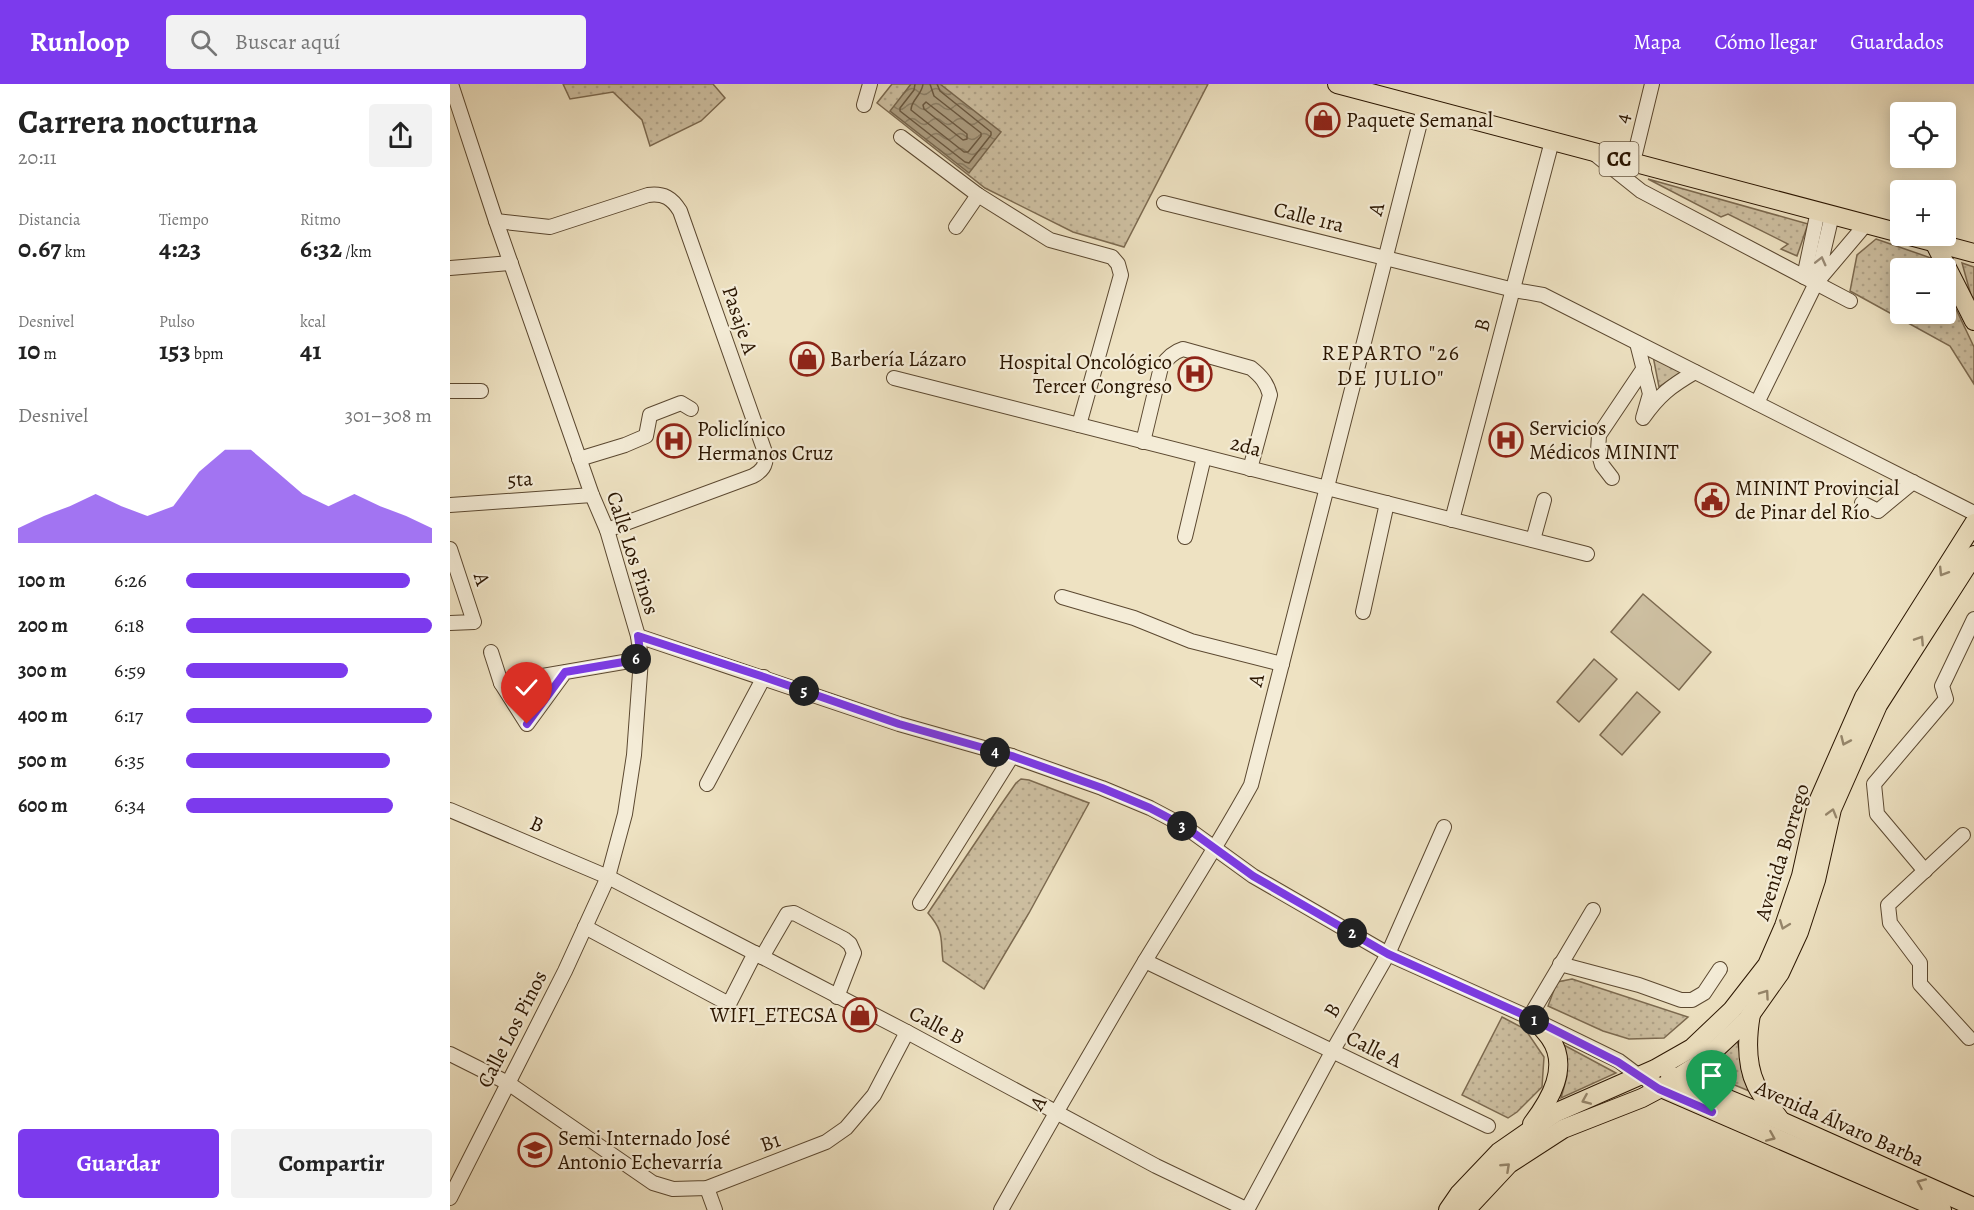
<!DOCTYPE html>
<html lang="es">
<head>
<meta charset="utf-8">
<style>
  body { margin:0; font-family:Alegreya,serif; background:#f2f2f2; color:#222; height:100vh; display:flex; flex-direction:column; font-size:22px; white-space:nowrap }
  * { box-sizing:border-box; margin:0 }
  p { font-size:20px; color:#767676 }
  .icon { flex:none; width:33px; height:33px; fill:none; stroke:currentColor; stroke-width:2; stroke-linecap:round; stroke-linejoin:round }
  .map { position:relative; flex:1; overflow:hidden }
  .side { display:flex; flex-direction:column; background:#fff; width:450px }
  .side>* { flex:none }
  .fabs { position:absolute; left:1440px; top:18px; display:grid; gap:12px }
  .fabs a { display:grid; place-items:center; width:66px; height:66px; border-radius:6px; background:#fff; box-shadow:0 3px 15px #0003; font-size:30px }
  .pin { position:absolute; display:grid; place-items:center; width:51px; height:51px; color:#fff; margin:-62px -26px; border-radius:50% 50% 50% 0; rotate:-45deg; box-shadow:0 0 6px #0007 }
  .pin .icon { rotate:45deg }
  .km { position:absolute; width:30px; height:30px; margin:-15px; border-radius:50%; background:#222; color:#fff; font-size:16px; line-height:30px; text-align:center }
  .round { display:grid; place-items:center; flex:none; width:63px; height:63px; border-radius:6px; background:#f2f2f2 }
  .summary { display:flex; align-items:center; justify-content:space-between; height:102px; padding:0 18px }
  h1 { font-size:33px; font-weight:700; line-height:45px }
  .metrics { display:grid; grid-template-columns:repeat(3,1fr); gap:9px; height:102px; padding:6px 18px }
  .metrics div { display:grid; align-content:center }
  .metrics b { font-size:26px; font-weight:700 }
  .metrics small { font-size:16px; font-weight:400 }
  .metrics p { font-size:16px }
  .chart { height:168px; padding:12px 18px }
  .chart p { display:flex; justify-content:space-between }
  .chart svg { width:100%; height:108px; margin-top:6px; fill:#7c3aed; opacity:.7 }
  .action { display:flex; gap:12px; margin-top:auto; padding:12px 18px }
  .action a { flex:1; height:69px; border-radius:6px; background:#7c3aed; color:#fff; font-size:24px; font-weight:700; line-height:69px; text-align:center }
  .action a+a { background:#f2f2f2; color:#222 }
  ul { padding:0 18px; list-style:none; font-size:20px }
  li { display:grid; grid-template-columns:96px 72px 1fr; align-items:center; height:45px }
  li i { height:15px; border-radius:8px; background:#7c3aed }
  header { display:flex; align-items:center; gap:36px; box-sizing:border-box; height:84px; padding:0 30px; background:#7c3aed; color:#fff }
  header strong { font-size:28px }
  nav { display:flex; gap:33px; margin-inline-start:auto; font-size:21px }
  .search { width:420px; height:54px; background:#f2f2f2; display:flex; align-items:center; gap:15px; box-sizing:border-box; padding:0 21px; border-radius:6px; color:#767676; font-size:22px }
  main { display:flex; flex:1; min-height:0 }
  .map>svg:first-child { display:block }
  .green { fill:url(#green-dots); stroke:#7c6a50; stroke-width:1.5 }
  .pitch { fill:#cdbfa1; stroke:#7c6a50; stroke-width:1.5 }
  .water { fill:url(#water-waves); stroke:#77664d; stroke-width:1.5 }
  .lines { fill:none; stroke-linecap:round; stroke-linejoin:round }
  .shore { stroke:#6a5840; stroke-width:1.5 }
  .minor-casing { stroke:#5b4830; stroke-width:16 }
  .major-casing { stroke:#2a1500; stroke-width:20 }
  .minor { stroke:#f4ecd7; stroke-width:14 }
  .major { stroke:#eee2c2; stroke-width:18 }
  .oneway { stroke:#998b76 }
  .oneway2 { stroke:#96866b }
  .route-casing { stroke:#fff; stroke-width:12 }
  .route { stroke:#7c3aed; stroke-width:8 }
  .labels { text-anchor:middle; stroke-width:4.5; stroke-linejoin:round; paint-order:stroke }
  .shield { fill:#f4ecd7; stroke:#675640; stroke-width:1.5 }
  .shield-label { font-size:20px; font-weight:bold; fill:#2a1500 }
  .street-label { font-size:21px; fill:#2a1500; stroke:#f4ecd7 }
  .poi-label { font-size:21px; fill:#2a1500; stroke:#f4ecd7; text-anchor:start }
  .neighbourhood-label { font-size:22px; letter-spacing:1.5px; fill:#2a1500; stroke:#f4ecd7 }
</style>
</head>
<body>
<header>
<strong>Runloop</strong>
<div class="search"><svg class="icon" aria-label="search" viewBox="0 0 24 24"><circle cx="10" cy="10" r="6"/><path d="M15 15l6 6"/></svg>Buscar aquí</div>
<nav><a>Mapa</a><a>Cómo llegar</a><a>Guardados</a></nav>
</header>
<main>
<section class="side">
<div class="summary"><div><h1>Carrera nocturna</h1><p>20:11</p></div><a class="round"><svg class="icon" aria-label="share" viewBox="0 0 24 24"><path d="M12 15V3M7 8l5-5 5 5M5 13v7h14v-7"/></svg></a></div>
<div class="metrics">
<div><p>Distancia</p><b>0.67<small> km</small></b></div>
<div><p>Tiempo</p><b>4:23</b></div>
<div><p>Ritmo</p><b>6:32<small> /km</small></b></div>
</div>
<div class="metrics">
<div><p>Desnivel</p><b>10<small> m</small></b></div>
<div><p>Pulso</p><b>153<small> bpm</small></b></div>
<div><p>kcal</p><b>41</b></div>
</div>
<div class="chart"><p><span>Desnivel</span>301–308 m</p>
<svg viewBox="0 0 160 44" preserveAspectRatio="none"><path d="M0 44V38L10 33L20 29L30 24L40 29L50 33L60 29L70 15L80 6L90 6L100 15L110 24L120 29L130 24L140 29L150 33L160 38V44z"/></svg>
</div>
<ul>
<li><b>100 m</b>6:26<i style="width:91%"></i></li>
<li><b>200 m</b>6:18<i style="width:100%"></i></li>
<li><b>300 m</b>6:59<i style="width:66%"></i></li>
<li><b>400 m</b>6:17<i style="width:100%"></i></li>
<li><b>500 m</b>6:35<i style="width:83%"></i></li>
<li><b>600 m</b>6:34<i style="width:84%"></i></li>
</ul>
<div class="action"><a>Guardar</a><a>Compartir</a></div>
</section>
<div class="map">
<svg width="1524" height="1126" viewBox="0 0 1524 1126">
  <defs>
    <pattern id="green-dots" width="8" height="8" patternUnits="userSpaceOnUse" patternTransform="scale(1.5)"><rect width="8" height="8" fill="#cdbfa1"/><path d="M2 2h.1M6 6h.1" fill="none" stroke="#b0a389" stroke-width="1.8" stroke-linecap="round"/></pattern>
    <pattern id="water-waves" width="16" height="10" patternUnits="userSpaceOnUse" patternTransform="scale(1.5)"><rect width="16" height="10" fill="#ab9c80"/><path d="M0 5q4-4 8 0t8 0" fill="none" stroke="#8b7e66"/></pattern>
  </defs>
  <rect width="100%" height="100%" fill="#eee2c2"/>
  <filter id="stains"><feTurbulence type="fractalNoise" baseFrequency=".00333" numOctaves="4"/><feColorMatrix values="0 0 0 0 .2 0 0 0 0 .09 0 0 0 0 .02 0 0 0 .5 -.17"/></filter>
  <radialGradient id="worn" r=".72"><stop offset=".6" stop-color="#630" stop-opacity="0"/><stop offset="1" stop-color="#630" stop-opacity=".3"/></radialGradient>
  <g class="green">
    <polygon points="113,0 263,0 275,14 251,37 200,62 192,36 163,8 120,15"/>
    <polygon points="442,0 758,0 674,163 623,148 535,104 427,19"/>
    <polygon points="1198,95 1358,140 1347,172 1331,165 1338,160 1278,130 1271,133"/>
    <polygon points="1426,155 1481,174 1486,184 1450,184 1450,230 1496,230 1496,204 1524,263 1524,300 1500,262 1400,207 1407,171"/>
    <polygon points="1512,179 1524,183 1524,213 1522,215"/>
    <polygon points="1203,272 1232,288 1209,303"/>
    <path d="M571 695 579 696 639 719 579 829 534 905 493 877C490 854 495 849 478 829L550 722 566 699Z"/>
    <polygon points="1122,895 1238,933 1214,954 1179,955 1153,947 1098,922 1107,898"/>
    <polygon points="1052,933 1075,945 1094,973 1092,1003 1067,1028 1058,1034 1012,1011"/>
    <polygon points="1287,956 1299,1007 1251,987"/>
    <polygon points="1112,960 1166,989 1111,1014 1117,992"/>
  </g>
  <g class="pitch">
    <polygon points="1193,510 1261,568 1229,606 1161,548"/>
    <polygon points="1144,575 1167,595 1129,638 1107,618"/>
    <polygon points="1187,608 1210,628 1172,671 1150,651"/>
  </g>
  <polygon class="water" points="461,0 490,0 551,48 519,89 440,27"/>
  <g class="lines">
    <g class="shore">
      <polyline points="465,0 464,6 450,24 450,27 515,78 519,79 541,51 541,48 490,7 487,0"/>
      <path d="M473 0C472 11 461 16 461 26L514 68H518L531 52V49L484 12 480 0"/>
      <polygon points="476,18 517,50 517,55 513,56 474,25 473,21"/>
    </g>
    <defs>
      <g id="minor">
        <polyline points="414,21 420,0"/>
        <polyline points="451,53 528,111 600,156 662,173 668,180 671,191 629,341"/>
        <polyline points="1146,71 1191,107 1400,217"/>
        <polyline points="1183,78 1202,0"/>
        <polyline points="714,119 1064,206 1093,211 1524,429"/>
        <polyline points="1382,131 1366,199 1416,140"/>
        <path d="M46 137 100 143 198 111C214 109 222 114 230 127L316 371C316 382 312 387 303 392L157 446"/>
        <polyline points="506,143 528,111"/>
        <polyline points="0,184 61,179"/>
        <polyline points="1354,193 1368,127"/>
        <path d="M1187 259 1200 310 1193 334C1209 311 1221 302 1245 288"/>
        <polyline points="444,294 1137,470"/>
        <polyline points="0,307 31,307"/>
        <polyline points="1307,319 1366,199"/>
        <path d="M693 358 711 283C717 274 723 268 733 265L801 284C811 292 817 299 820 311L800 385"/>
        <polyline points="129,375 175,361 196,352 200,331 231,319 241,325"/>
        <polyline points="1162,394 1152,381 1148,367 1149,351 1194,284"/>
        <polyline points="1412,419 1428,427 1463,398"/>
        <polyline points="0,421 142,411"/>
        <polyline points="1002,436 1102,57"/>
        <polyline points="735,453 754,373"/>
        <polyline points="1083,456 1094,416"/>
        <polyline points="0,465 24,538 0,539"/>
        <polyline points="612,513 684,534 741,557 832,580"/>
        <polyline points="913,528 937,419"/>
        <polyline points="188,552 449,640 562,672 652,704 700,724 734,742 803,792 938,870 1085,936 1169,977 1189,992"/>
        <polyline points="41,568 51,599"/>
        <polyline points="115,588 77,640 51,599 191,575"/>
        <polyline points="257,700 314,593"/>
        <polyline points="0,726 158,793 457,948 706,1082 798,1126"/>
        <polyline points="1513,751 1438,821 1440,839 1470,879 1470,900 1519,954"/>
        <polyline points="1475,787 1427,730 1424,700 1496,615 1492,602 1524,535"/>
        <polyline points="470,819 562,672"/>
        <polyline points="135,843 279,920 305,869"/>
        <polyline points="312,873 337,830 344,829 394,855 400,860 404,869 387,913"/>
        <polyline points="695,877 1038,1042"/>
        <polyline points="1110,880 1189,901 1231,916 1242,916 1254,909 1270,885"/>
        <polyline points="1079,934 1143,826"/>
        <polyline points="0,970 58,999 203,1099 223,1105 257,1104 376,1058 396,1044 424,1011 457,948"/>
        <polyline points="257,1104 265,1126"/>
        <polyline points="0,1114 115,887 158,793 175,730 184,671 191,575 188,552 157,446 142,411 46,137 1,0"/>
        <path d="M551 1126C598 1042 646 959 695 877 731 818 768 761 801 701L974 23"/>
        <polyline points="797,1126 882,968 938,870 994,743"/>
      </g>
      <g id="major">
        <polyline points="887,0 1450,149"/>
        <polyline points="1460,152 1524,169"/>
        <polyline points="1484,158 1524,237"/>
        <path d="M1301 930C1297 953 1296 980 1306 1001 1312 1014 1323 1025 1331 1037"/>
        <polyline points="1220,991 1331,1037 1524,1123"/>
        <polyline points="1202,1000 1492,1126"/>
        <path d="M1082 1040C1100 1016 1120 983 1100 954 1096 948 1090 942 1085 936"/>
        <polyline points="998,1126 1009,1110 1049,1068 1105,1029 1205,985 1242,964 1282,926 1317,881 1334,842 1351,792 1367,720 1414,613 1524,439"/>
        <polyline points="1016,1126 1059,1080 1113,1045 1192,1014 1209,1005 1252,978 1296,937 1330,889 1349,848 1366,796 1382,725 1428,621 1524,471"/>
      </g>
    </defs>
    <use href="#minor" class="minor-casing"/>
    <use href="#major" class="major-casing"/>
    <use href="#minor" class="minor"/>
    <use href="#major" class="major"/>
  </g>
  <defs><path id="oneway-chevron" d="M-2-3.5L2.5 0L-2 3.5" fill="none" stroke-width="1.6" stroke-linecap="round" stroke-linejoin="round" transform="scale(1.5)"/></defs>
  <use class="oneway" href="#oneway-chevron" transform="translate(1371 177) rotate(-76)"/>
  <g class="oneway2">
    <use href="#oneway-chevron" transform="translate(1493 488) rotate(122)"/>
    <use href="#oneway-chevron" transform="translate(1470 556) rotate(-57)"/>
    <use href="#oneway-chevron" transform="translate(1395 657) rotate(114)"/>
    <use href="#oneway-chevron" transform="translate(1382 729) rotate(-74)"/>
    <use href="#oneway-chevron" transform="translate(1334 841) rotate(111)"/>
    <use href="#oneway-chevron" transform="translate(1315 910) rotate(-55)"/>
    <use href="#oneway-chevron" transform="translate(1136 1016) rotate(157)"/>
    <use href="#oneway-chevron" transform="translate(1321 1053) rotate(23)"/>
    <use href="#oneway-chevron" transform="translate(1056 1083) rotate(-43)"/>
    <use href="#oneway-chevron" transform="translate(1471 1099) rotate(-156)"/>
  </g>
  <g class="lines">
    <defs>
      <polyline id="route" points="77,640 115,588 191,575 188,552 314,593 449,640 562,672 652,704 700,724 734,742 803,792 938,870 1085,936 1168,978 1209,1005 1262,1028"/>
    </defs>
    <use href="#route" class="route-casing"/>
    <use href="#route" class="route"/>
  </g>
  <defs>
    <symbol id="shop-ring" viewBox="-11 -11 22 22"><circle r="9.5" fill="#f4ecd7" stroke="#8f2418" stroke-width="1.5"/><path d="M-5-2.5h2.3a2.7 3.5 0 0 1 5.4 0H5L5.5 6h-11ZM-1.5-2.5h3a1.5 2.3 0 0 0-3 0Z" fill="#8f2418"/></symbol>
    <symbol id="hospital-ring" viewBox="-11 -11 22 22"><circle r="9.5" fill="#f4ecd7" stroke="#8f2418" stroke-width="1.5"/><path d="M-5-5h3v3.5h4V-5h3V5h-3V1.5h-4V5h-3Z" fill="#8f2418"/></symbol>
    <symbol id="civic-ring" viewBox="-11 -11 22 22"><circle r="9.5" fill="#f4ecd7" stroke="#8f2418" stroke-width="1.5"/><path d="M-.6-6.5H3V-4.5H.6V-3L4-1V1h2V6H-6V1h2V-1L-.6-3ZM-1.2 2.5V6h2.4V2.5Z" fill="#8f2418"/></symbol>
    <symbol id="school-ring" viewBox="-11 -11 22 22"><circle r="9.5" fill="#f4ecd7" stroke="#8f2418" stroke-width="1.5"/><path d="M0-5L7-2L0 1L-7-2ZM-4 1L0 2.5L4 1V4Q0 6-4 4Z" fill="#8f2418"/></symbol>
  </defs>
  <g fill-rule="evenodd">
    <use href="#shop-ring" x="854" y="17" width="38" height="38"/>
    <use href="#shop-ring" x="338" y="256" width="38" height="38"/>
    <use href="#hospital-ring" x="726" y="271" width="38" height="38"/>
    <use href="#hospital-ring" x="1037" y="337" width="38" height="38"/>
    <use href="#hospital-ring" x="205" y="338" width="38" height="38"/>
    <use href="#civic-ring" x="1243" y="397" width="38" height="38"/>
    <use href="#shop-ring" x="391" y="912" width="38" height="38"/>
    <use href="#school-ring" x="66" y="1047" width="38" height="38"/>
  </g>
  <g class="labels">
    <rect class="shield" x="1149.5" y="58" width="39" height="34" rx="4.5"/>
    <g class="shield-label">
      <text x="1169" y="82">CC</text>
    </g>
    <g class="street-label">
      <text transform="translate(1172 34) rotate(-77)" y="7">4</text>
      <text transform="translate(926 125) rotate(-75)" y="7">A</text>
      <text transform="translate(859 133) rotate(14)" y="7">Calle 1ra</text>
      <text transform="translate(290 236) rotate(71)" y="7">Pasaje A</text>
      <text transform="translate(1032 241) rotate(-75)" y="7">B</text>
      <text transform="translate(796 362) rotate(15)" y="7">2da</text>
      <text transform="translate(70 395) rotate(-4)" y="7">5ta</text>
      <text transform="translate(183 469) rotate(72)" y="7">Calle Los Pinos</text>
      <text transform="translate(32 495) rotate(72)" y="7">A</text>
      <text transform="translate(806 596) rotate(-76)" y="7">A</text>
      <text transform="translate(87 740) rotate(23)" y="7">B</text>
      <text transform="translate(1332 768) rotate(-73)" y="7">Avenida Borrego</text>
      <text transform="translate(882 926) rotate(-60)" y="7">B</text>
      <text transform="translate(487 941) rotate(28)" y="7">Calle B</text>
      <text transform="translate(62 945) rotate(-63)" y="7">Calle Los Pinos</text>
      <text transform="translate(924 965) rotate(26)" y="7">Calle A</text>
      <text transform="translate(588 1019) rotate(-59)" y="7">A</text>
      <text transform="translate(1390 1039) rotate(24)" y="7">Avenida Álvaro Barba</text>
      <text transform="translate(320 1058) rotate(-20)" y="7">B1</text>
    </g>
    <g class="poi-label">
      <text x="896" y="43">Paquete Semanal</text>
      <text x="380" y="282">Barbería Lázaro</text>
      <text x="722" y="285" text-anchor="end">Hospital Oncológico<tspan x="722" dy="24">Tercer Congreso</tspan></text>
      <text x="1079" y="351">Servicios<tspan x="1079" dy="24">Médicos MININT</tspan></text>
      <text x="247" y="352">Policlínico<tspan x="247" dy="24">Hermanos Cruz</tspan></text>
      <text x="1285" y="411">MININT Provincial<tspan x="1285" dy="24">de Pinar del Río</tspan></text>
      <text x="387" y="938" text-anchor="end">WIFI_ETECSA</text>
      <text x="108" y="1061">Semi Internado José<tspan x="108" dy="24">Antonio Echevarría</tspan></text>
    </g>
    <g class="neighbourhood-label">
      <text x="941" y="276">REPARTO "26<tspan x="941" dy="25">DE JULIO"</tspan></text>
    </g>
  </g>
  <rect width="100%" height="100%" filter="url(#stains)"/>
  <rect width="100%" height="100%" fill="url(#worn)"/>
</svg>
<div class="fabs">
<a><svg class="icon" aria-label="locate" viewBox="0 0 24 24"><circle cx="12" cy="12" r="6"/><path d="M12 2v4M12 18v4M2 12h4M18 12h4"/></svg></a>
<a>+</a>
<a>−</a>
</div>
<div class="pin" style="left:1262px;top:1028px;background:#1e9e55"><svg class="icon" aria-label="arrive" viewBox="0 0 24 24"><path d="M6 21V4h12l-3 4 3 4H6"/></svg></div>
<div class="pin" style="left:77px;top:640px;background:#d93025"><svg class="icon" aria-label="check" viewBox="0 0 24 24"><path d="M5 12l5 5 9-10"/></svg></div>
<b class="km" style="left:1084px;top:936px">1</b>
<b class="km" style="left:902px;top:849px">2</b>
<b class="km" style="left:732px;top:742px">3</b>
<b class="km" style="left:545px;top:668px">4</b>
<b class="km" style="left:354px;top:607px">5</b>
<b class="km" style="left:186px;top:575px">6</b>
</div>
</main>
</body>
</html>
